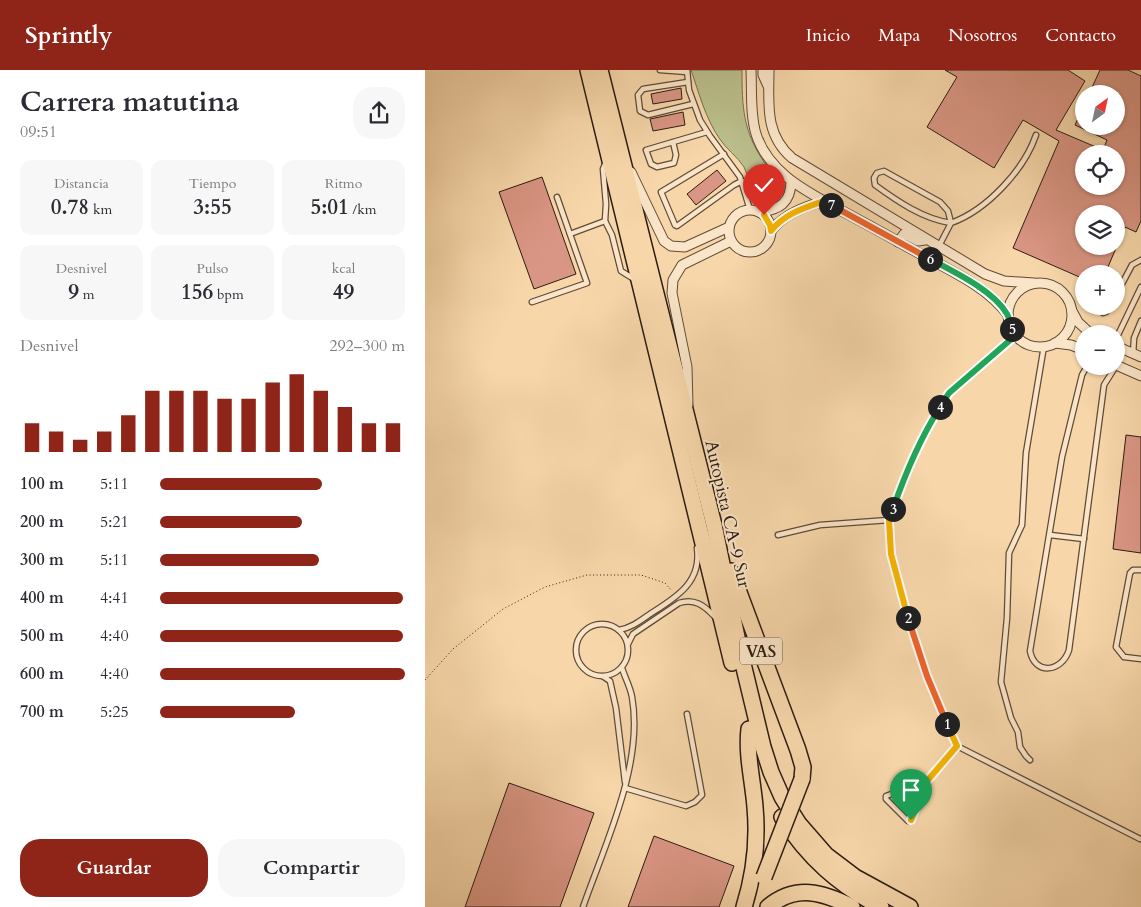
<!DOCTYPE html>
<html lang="es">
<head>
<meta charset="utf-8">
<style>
  body { margin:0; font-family:Cardo,serif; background:#f7f7f7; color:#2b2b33; height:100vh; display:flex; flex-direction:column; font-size:19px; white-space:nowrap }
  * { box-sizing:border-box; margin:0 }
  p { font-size:16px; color:#7c7c81 }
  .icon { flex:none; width:28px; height:28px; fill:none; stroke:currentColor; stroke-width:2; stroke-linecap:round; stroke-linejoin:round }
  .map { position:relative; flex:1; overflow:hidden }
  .side { display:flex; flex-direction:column; background:#fff; width:425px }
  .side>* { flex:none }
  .needle { width:32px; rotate:33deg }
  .tools { position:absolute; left:650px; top:15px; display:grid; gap:10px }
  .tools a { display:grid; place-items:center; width:50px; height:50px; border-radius:50%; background:#fff; box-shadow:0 1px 4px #0004; font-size:25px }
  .pin { position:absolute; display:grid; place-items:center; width:42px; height:42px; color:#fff; margin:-51px -21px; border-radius:50% 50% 50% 0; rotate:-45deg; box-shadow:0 0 5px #0007 }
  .pin .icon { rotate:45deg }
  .km { position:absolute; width:25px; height:25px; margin:-12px; border-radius:50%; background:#222; color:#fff; font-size:14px; line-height:25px; text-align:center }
  .round { display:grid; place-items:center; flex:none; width:52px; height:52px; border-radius:20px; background:#f7f7f7 }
  .head { display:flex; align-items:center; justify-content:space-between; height:85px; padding:0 20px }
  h1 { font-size:28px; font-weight:600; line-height:38px }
  .metrics { display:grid; grid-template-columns:repeat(3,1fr); gap:8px; height:85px; padding:5px 20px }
  .metrics div { display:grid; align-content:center; border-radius:12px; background:#f7f7f7; text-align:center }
  .metrics b { font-size:21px; font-weight:600 }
  .metrics small { font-size:14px; font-weight:400 }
  .metrics p { font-size:14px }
  .chart { height:140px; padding:10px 20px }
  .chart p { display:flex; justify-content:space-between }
  .chart svg { width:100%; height:90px; margin-top:5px; stroke:#8f2418; stroke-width:6 }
  .action { display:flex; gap:10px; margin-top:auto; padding:10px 20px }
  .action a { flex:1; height:58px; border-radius:20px; background:#8f2418; color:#fff; font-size:20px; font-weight:600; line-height:58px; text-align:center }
  .action a+a { background:#f7f7f7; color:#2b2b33 }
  ul { padding:0 20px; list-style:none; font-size:16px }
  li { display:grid; grid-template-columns:80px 60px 1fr; align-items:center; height:38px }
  li i { height:12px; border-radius:6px; background:#8f2418 }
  header { display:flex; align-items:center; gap:30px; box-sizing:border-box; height:70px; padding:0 25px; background:#8f2418; color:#fff }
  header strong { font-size:24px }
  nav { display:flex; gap:28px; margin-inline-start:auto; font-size:18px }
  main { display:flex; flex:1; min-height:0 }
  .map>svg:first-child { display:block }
  .green { fill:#babf8b; stroke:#736e4e }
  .building { fill:#da9684; stroke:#2c1c12; fill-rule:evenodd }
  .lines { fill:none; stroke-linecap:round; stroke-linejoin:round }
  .lane-casing { stroke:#5f4b38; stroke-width:7 }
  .street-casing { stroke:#5f4b38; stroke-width:11 }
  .highway-casing { stroke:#2c1c12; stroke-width:18 }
  .path { stroke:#2c1c12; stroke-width:1; stroke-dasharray:1 2.5; stroke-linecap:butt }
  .lane { stroke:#fae5c8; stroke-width:4.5 }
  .street { stroke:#fae5c8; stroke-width:9 }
  .highway { stroke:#f7d7aa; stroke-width:15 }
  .highway-bridge-casing { stroke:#2c1c12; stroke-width:18; stroke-linecap:butt }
  .highway-bridge { stroke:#f7d7aa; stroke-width:15 }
  .split-1-casing { stroke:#fff; stroke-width:10 }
  .split-2-casing { stroke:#fff; stroke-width:10 }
  .split-3-casing { stroke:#fff; stroke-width:10 }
  .split-4-casing { stroke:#fff; stroke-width:10 }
  .split-5-casing { stroke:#fff; stroke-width:10 }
  .split-6-casing { stroke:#fff; stroke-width:10 }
  .split-7-casing { stroke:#fff; stroke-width:10 }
  .split-8-casing { stroke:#fff; stroke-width:10 }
  .split-1 { stroke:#f5b400; stroke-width:6 }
  .split-2 { stroke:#f0652b; stroke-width:6 }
  .split-3 { stroke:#f5b400; stroke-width:6 }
  .split-4 { stroke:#22a559; stroke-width:6 }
  .split-5 { stroke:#22a559; stroke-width:6 }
  .split-6 { stroke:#22a559; stroke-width:6 }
  .split-7 { stroke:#f0652b; stroke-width:6 }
  .split-8 { stroke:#f5b400; stroke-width:6 }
  .labels { text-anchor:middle; stroke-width:4; stroke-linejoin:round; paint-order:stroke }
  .shield { fill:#fae5c8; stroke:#6a5849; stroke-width:1 }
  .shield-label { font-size:16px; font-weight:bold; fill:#2c1c12 }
  .street-label { font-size:18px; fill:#2c1c12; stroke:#fae5c8 }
</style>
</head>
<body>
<header>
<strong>Sprintly</strong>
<nav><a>Inicio</a><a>Mapa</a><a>Nosotros</a><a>Contacto</a></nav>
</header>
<main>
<section class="side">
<div class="head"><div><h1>Carrera matutina</h1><p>09:51</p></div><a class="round"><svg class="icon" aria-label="share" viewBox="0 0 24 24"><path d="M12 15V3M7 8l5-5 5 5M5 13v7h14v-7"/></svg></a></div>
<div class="metrics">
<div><p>Distancia</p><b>0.78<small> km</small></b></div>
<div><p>Tiempo</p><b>3:55</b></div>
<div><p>Ritmo</p><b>5:01<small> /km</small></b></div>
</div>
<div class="metrics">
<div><p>Desnivel</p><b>9<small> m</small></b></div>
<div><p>Pulso</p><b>156<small> bpm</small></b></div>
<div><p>kcal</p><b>49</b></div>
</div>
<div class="chart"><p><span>Desnivel</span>292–300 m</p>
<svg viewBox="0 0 160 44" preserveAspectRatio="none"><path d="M5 44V30M15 44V34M25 44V38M35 44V34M45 44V26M55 44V14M65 44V14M75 44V14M85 44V18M95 44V18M105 44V10M115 44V6M125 44V14M135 44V22M145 44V30M155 44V30"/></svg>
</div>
<ul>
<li><b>100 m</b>5:11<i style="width:66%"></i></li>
<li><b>200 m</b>5:21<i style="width:58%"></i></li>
<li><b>300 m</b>5:11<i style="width:65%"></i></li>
<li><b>400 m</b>4:41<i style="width:99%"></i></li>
<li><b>500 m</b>4:40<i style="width:99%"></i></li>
<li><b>600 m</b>4:40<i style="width:100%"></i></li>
<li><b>700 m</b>5:25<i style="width:55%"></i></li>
</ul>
<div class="action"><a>Guardar</a><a>Compartir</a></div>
</section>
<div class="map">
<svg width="716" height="837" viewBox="0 0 716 837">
  <rect width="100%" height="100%" fill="#f7d7aa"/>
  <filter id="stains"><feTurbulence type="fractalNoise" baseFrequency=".004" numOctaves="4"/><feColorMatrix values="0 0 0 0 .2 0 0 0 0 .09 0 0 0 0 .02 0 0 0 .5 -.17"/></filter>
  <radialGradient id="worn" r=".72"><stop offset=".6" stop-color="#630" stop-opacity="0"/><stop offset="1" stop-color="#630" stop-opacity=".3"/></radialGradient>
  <path class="green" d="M266 0H317C317 37 318 61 339 92 345 101 354 107 359 116V121C352 132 336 137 329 123 324 115 323 105 319 97 312 86 301 79 294 68 280 47 274 23 266 0Z"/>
  <g class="building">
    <path d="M520 0H643L660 11 631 60 678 80 682 70 650 55 659 36V56H691V24H664L675 0H703L716 6V151L711 162 700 157 680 204H659V209L588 178 634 71 598 50 569 98 502 57 532 7ZM659 84H691V116H659ZM659 144H691V176H659Z"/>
    <polygon points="256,18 257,29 228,34 226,24"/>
    <polygon points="258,42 260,55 228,61 225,49"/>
    <polygon points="292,100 301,111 271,135 262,124"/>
    <polygon points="117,107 151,204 109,219 74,122"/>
    <polygon points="701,365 716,367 716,483 688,479"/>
    <polygon points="84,713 169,743 135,837 40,837"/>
    <polygon points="229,766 309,796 294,837 203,837"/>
  </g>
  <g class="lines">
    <defs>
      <g id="lane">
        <polyline points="235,0 262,2"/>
        <polyline points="262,0 264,20 275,50 285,66 315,107 325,140"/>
        <polyline points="263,12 218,19 213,25 215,41 223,45 268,34"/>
        <polyline points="248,72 251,85 249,93 232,97 226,94 221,80 282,62"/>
        <polyline points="299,84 236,122 250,155 252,156 309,115 317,111"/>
        <polyline points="180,94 178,99 181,134 180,151 187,165 196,201 209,209"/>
        <polyline points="145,164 180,151"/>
        <path d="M514 176 526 153C498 149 472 131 450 115L449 108 452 103 459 101 515 132 523 141 526 153C562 140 599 100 611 65"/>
        <polyline points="691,225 707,195 716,190"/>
        <polyline points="107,232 162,213 132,127"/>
        <polyline points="673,236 674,240 678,243 681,242 685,236"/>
        <polyline points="691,269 716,217"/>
        <polyline points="708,284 709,268 716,251"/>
        <path d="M662 296 657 305 637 387 605 581C610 606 637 602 644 580L679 315 691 296"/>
        <polyline points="353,465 395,455 464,450"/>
        <polyline points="625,465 659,469"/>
        <polyline points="716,500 708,500 705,503 691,577 699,587 716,589"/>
        <circle cx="177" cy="580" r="26"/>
        <path d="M194 560C206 558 215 551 225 544 250 528 277 513 272 478"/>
        <path d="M203 574 208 564 254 533C269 528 279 535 290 547"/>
        <polyline points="179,607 185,611 191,638 200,712"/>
        <polyline points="532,676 715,769"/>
        <polyline points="605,690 601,686 595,677 593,662 586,648 576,612 582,548 584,483 597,455 601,383 619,276"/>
        <polyline points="502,711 461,726 461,729 483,751 486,750 502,711 532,676 502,606 481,543 466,484 464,450 478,411 502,358 524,323 591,265"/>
        <polyline points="200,718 261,736 270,732 277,725 262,644"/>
        <path d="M158 837C180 774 219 694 207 627 205 616 200 608 197 598"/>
      </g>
      <g id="street">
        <path d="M326 0C327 21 325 44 331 64 344 104 383 122 417 141 444 155 470 170 497 185 528 202 562 217 583 245"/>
        <polyline points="338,0 338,5 343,16"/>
        <path d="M344 0C344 33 339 64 367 88L560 204 579 211 609 213"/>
        <polyline points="206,102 239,171 246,176 260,177 304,157"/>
        <circle cx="325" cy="161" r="21"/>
        <path d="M334 142C354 140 366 133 366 111"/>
        <path d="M346 161C359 144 379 137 399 131"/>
        <polyline points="473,172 479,164 493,171 500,170"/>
        <circle cx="615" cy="245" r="32"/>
        <polyline points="647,241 653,252 666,264"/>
        <polyline points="630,273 646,275 659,280"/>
        <polyline points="691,276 716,287"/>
        <polyline points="691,295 716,306"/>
        <polyline points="263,335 262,297 247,223 248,210 257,195 306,171"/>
      </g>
      <g id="highway">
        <polyline points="163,0 307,593"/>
        <polyline points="175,0 289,455 314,577 338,677 346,702 357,727 374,754 401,785 430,807 485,837"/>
        <polyline points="306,501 373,680 378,697 377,709"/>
        <path d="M357 747C383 788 414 815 456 837"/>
        <path d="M319 837C329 805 333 770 330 737 328 711 321 685 324 659"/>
        <path d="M343 837C371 814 398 822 427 837"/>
      </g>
    </defs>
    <use href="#lane" class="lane-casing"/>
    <use href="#street" class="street-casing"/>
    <use href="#highway" class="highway-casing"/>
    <polyline class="path" points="0,610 28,579 78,539 120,517 162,505 216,505 240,513 247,521"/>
    <use href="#lane" class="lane"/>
    <use href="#street" class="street"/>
    <use href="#highway" class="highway"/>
    <defs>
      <polyline id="highway-bridge" points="339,807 377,709"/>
    </defs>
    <use href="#highway-bridge" class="highway-bridge-casing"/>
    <use href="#highway-bridge" class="highway-bridge"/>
  </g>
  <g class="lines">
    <defs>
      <polyline id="split-1" points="486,750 502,711 532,676 522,654"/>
      <polyline id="split-2" points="483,548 502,606 522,654"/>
      <polyline id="split-3" points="468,439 464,450 466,484 483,548"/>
      <path id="split-4" d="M468 439C480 404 495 369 515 337"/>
      <polyline id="split-5" points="515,337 524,323 591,265 587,259"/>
      <path id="split-6" d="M505 189C529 202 568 220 582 244 585 249 585 254 587 259"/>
      <polyline id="split-7" points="406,135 505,189"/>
      <path id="split-8" d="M339 145 345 155 346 161C359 144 379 138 399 131L406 135"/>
    </defs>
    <use href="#split-1" class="split-1-casing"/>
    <use href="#split-2" class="split-2-casing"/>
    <use href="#split-3" class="split-3-casing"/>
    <use href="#split-4" class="split-4-casing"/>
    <use href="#split-5" class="split-5-casing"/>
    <use href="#split-6" class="split-6-casing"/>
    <use href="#split-7" class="split-7-casing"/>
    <use href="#split-8" class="split-8-casing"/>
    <use href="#split-1" class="split-1"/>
    <use href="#split-2" class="split-2"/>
    <use href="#split-3" class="split-3"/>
    <use href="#split-4" class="split-4"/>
    <use href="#split-5" class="split-5"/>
    <use href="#split-6" class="split-6"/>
    <use href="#split-7" class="split-7"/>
    <use href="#split-8" class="split-8"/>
  </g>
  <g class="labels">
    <rect class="shield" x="315" y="567.5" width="42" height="27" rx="4"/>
    <g class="shield-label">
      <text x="336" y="587">VAS</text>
    </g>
    <g class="street-label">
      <text transform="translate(303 444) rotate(77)" y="6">Autopista CA-9 Sur</text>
    </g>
  </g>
  <rect width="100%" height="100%" filter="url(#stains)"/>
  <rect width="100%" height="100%" fill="url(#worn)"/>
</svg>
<div class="tools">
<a><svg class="needle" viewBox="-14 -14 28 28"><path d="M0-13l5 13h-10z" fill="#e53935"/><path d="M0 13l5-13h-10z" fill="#7c7c81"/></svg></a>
<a><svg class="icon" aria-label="locate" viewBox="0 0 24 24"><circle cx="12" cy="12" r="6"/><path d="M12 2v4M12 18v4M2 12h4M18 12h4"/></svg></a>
<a><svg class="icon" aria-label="layers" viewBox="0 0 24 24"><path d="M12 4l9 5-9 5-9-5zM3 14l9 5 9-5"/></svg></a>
<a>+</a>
<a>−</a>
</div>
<div class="pin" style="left:486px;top:750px;background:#1e9e55"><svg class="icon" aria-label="arrive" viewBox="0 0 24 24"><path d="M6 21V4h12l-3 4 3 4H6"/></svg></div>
<div class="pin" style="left:339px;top:145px;background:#d93025"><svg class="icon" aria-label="check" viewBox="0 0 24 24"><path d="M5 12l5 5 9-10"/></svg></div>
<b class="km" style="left:522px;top:654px">1</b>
<b class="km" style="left:483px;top:548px">2</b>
<b class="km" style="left:468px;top:439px">3</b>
<b class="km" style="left:515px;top:337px">4</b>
<b class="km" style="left:587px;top:259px">5</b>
<b class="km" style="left:505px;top:189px">6</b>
<b class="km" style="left:406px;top:135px">7</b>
</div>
</main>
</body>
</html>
